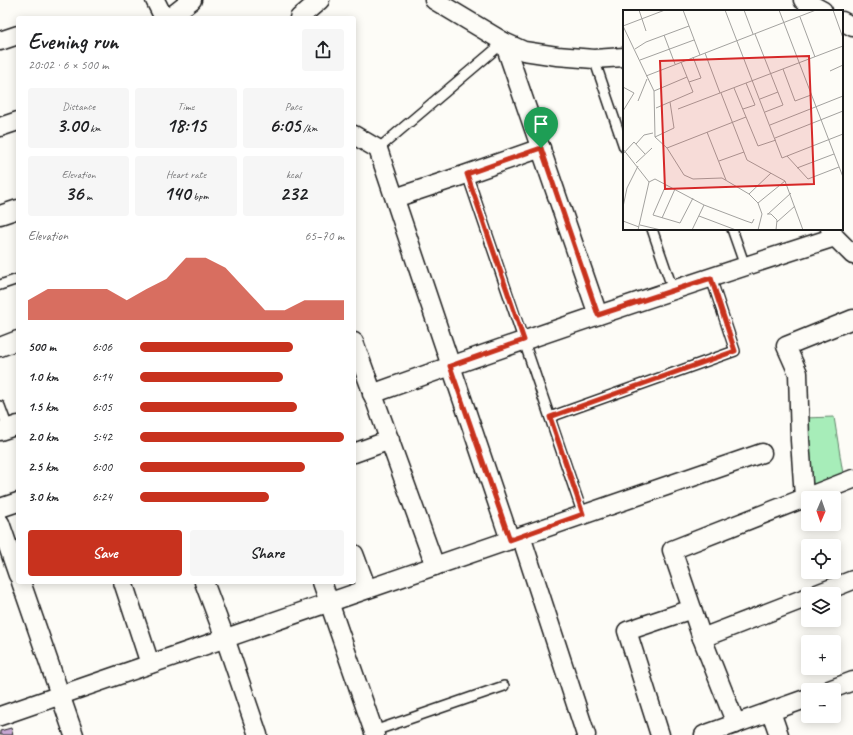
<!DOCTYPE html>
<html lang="en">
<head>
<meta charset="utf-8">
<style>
  body { margin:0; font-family:Caveat,sans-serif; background:#f6f6f6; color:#202124; height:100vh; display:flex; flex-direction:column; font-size:15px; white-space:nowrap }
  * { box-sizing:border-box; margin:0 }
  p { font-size:13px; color:#757577 }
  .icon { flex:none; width:22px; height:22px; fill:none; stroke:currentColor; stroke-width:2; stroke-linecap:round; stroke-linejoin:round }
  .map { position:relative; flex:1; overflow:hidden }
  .details { position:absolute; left:16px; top:16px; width:340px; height:568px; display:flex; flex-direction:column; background:#fff; border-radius:4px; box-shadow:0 2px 10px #0003 }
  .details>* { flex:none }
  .needle { width:26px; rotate:182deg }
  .buttons { position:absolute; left:801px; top:491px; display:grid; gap:8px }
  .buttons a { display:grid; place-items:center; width:40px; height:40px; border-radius:4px; background:#fff; box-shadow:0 2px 10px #0003; font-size:20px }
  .pin { position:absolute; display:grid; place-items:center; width:34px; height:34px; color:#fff; margin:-41px -17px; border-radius:50% 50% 50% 0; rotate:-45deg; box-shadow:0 0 4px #0007 }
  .pin .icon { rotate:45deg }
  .round { display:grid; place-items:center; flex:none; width:42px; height:42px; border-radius:4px; background:#f6f6f6 }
  .overview { display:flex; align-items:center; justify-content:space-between; height:68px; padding:0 12px }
  h1 { font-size:22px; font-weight:700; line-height:30px }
  .stats { display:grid; grid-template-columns:repeat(3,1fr); gap:6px; height:68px; padding:4px 12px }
  .stats div { display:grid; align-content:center; border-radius:4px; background:#f6f6f6; text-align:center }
  .stats b { font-size:20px; font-weight:700 }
  .stats small { font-size:11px; font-weight:400 }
  .stats p { font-size:11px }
  .chart { height:112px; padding:8px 12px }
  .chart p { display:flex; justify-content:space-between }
  .chart svg { width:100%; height:72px; margin-top:4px; fill:#c8321e; opacity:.7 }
  .primary-button { display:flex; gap:8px; margin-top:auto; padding:8px 12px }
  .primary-button a { flex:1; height:46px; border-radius:4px; background:#c8321e; color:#fff; font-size:16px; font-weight:700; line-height:46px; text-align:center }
  .primary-button a+a { background:#f6f6f6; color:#202124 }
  ul { padding:0 12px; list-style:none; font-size:13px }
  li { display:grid; grid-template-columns:64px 48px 1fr; align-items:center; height:30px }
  li i { height:10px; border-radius:5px; background:#c8321e }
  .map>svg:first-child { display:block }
  .green { fill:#a7edb9; stroke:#62846a }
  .building { fill:#c6a7d2; stroke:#1c1c1c }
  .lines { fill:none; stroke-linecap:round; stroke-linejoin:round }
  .lane-casing { stroke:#1c1c1c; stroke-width:12 }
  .street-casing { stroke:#1c1c1c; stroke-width:21 }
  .lane { stroke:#fdfcf7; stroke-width:9 }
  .street { stroke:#fdfcf7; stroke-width:18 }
  .route-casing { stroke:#fff; stroke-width:8 }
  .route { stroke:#c8321e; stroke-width:5 }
  .inset-road { fill:none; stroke:#a3a29f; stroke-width:1 }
  .view { fill:#d62828; fill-opacity:0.15; stroke:#d62828; stroke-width:2 }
  .inset-edge { fill:none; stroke:#1c1c1c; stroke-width:2 }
</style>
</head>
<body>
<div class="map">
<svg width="853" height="735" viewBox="0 0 853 735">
  <rect width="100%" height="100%" fill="#fdfcf7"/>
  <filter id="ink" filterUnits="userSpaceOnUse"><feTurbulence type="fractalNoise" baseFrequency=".025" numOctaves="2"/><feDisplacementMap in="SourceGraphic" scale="8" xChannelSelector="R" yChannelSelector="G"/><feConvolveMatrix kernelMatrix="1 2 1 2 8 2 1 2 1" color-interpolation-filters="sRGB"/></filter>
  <g filter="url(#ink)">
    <polygon class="green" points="834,417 843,474 810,486 803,418"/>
    <polygon class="building" points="11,728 13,735 0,735 0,731"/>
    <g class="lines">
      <defs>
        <g id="lane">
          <polyline points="594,59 624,147"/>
          <polyline points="378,149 504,42"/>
          <polyline points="467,174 583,515"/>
          <polyline points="652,229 673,290"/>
          <polyline points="732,229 745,266"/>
          <polyline points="0,285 18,279"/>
          <polyline points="0,406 8,428"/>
          <polyline points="550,417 735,351 711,278"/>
          <polyline points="374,731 504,686"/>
        </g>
        <g id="street">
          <polyline points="155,0 164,18"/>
          <polyline points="434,0 504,42 524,51 557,56 594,59 624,57"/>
          <polyline points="803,0 823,11"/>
          <polyline points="169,18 192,0"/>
          <polyline points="299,18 320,0"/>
          <polyline points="842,21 853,27"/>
          <polyline points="0,41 18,35"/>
          <polyline points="504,42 598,315"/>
          <polyline points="0,127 18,121"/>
          <polyline points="354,135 378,149 451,366 510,540"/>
          <polyline points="395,198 467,174 541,148"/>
          <polyline points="0,215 18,209"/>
          <polyline points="830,229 835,237 853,255"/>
          <polyline points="354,342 435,566"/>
          <polyline points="0,347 18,340"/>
          <path d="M372 394C525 339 680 287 835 237"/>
          <polyline points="0,431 18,425"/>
          <polyline points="354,453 390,440"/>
          <polyline points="804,497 800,440 798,373 786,346 853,319"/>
          <polyline points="0,508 18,502"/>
          <polyline points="0,523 18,575"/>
          <polyline points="521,536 586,735"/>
          <polyline points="354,554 367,589"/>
          <polyline points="21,582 74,735"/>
          <polyline points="123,582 150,664"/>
          <polyline points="204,582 225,638 258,735"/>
          <polyline points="322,582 375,735"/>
          <polyline points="817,594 853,580"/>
          <polyline points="702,638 808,597"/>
          <polyline points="829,690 853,681"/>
          <polyline points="771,712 779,735"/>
          <polyline points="0,716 762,453"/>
          <polyline points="736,724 702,638 672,550 853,479"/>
          <polyline points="660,735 627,631 692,609"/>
          <polyline points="704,735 808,698"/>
        </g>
      </defs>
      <use href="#lane" class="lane-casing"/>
      <use href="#street" class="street-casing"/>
      <use href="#lane" class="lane"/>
      <use href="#street" class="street"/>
    </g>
  </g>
  <g class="lines" filter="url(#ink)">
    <defs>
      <polygon id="route" points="541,148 598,315 711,278 735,351 550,417 583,514 510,540 450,366 524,340 467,174"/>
    </defs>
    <use href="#route" class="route-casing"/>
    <use href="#route" class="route"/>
  </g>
  <g transform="translate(623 10)">
    <rect width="220" height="220" fill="#fdfcf7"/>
    <path class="inset-road" d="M16 0 23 21M60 0 77 45M102 0 159 148 220 124M121 0 130 24M156 0 220 167M210 0 220 28M177 7 192 47M0 16 31 81 32 127 44 138 61 165 70 169 99 168 126 184 135 193 139 204 135 220M0 16 42 0M132 24 160 95 142 102M41 25 52 54M12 39 23 32 66 16M82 43 97 83M17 50 71 30M160 59 172 91 188 85M207 61 220 55M23 66 193 0M66 72 78 68 70 47M0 77 11 83 0 101M111 78 135 136 153 130M31 81 64 67M98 83 124 150 162 171 180 220M137 89 155 82M15 91 24 69M33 98 70 82 58 52M55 99 220 36M120 99 132 95 123 73M147 115 220 86M84 122 103 170M32 127 51 118 47 92M152 128 220 101M13 134 21 125 30 123M44 138 123 107M0 139 26 172 15 220M0 144 11 132 22 144M164 146 185 169 216 157M96 151 121 142M13 153 29 138M174 158 211 144M26 172 32 169 81 195 123 211 129 213 131 209M43 175 30 205 57 213 70 188M126 184 148 163M135 193 162 171M0 197 4 178 15 156M144 204H148L154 210 153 220M145 204 168 183M76 206 113 220M39 208 52 179M0 211 16 217M154 212 172 196M17 215 38 220M69 220 81 195"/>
    <path class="view" d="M186 46 191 174 42 179 37 51Z"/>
    <rect width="220" height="220" class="inset-edge"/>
  </g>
</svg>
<div class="buttons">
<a><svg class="needle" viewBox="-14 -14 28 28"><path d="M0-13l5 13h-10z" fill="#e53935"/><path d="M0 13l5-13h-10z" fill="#757577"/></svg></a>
<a><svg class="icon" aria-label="locate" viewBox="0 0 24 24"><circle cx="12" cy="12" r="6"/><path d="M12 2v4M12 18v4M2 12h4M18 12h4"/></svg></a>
<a><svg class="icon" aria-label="layers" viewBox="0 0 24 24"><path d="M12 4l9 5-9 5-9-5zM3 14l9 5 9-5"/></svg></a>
<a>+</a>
<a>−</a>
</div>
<div class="pin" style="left:541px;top:148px;background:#1e9e55"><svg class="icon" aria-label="arrive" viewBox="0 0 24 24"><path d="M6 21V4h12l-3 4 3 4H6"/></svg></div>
<section class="details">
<div class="overview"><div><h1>Evening run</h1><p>20:02 · 6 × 500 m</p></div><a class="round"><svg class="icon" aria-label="share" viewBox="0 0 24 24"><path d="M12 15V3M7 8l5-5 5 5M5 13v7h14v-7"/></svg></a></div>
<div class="stats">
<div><p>Distance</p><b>3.00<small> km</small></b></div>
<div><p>Time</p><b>18:15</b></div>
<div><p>Pace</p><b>6:05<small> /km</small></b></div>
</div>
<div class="stats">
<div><p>Elevation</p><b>36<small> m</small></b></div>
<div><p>Heart rate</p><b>140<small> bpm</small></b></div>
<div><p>kcal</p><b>232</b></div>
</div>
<div class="chart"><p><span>Elevation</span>65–70 m</p>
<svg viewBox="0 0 160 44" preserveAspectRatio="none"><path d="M0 44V32L10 25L20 25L30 25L40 25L50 32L60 25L70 19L80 6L90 6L100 12L110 25L120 38L130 38L140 32L150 32L160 32V44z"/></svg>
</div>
<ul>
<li><b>500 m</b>6:06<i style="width:75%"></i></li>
<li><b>1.0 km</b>6:14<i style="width:70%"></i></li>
<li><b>1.5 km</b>6:05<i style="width:77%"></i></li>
<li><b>2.0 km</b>5:42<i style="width:100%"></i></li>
<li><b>2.5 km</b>6:00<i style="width:81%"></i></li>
<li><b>3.0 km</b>6:24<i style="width:63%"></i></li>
</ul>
<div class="primary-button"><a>Save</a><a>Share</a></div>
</section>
</div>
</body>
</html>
